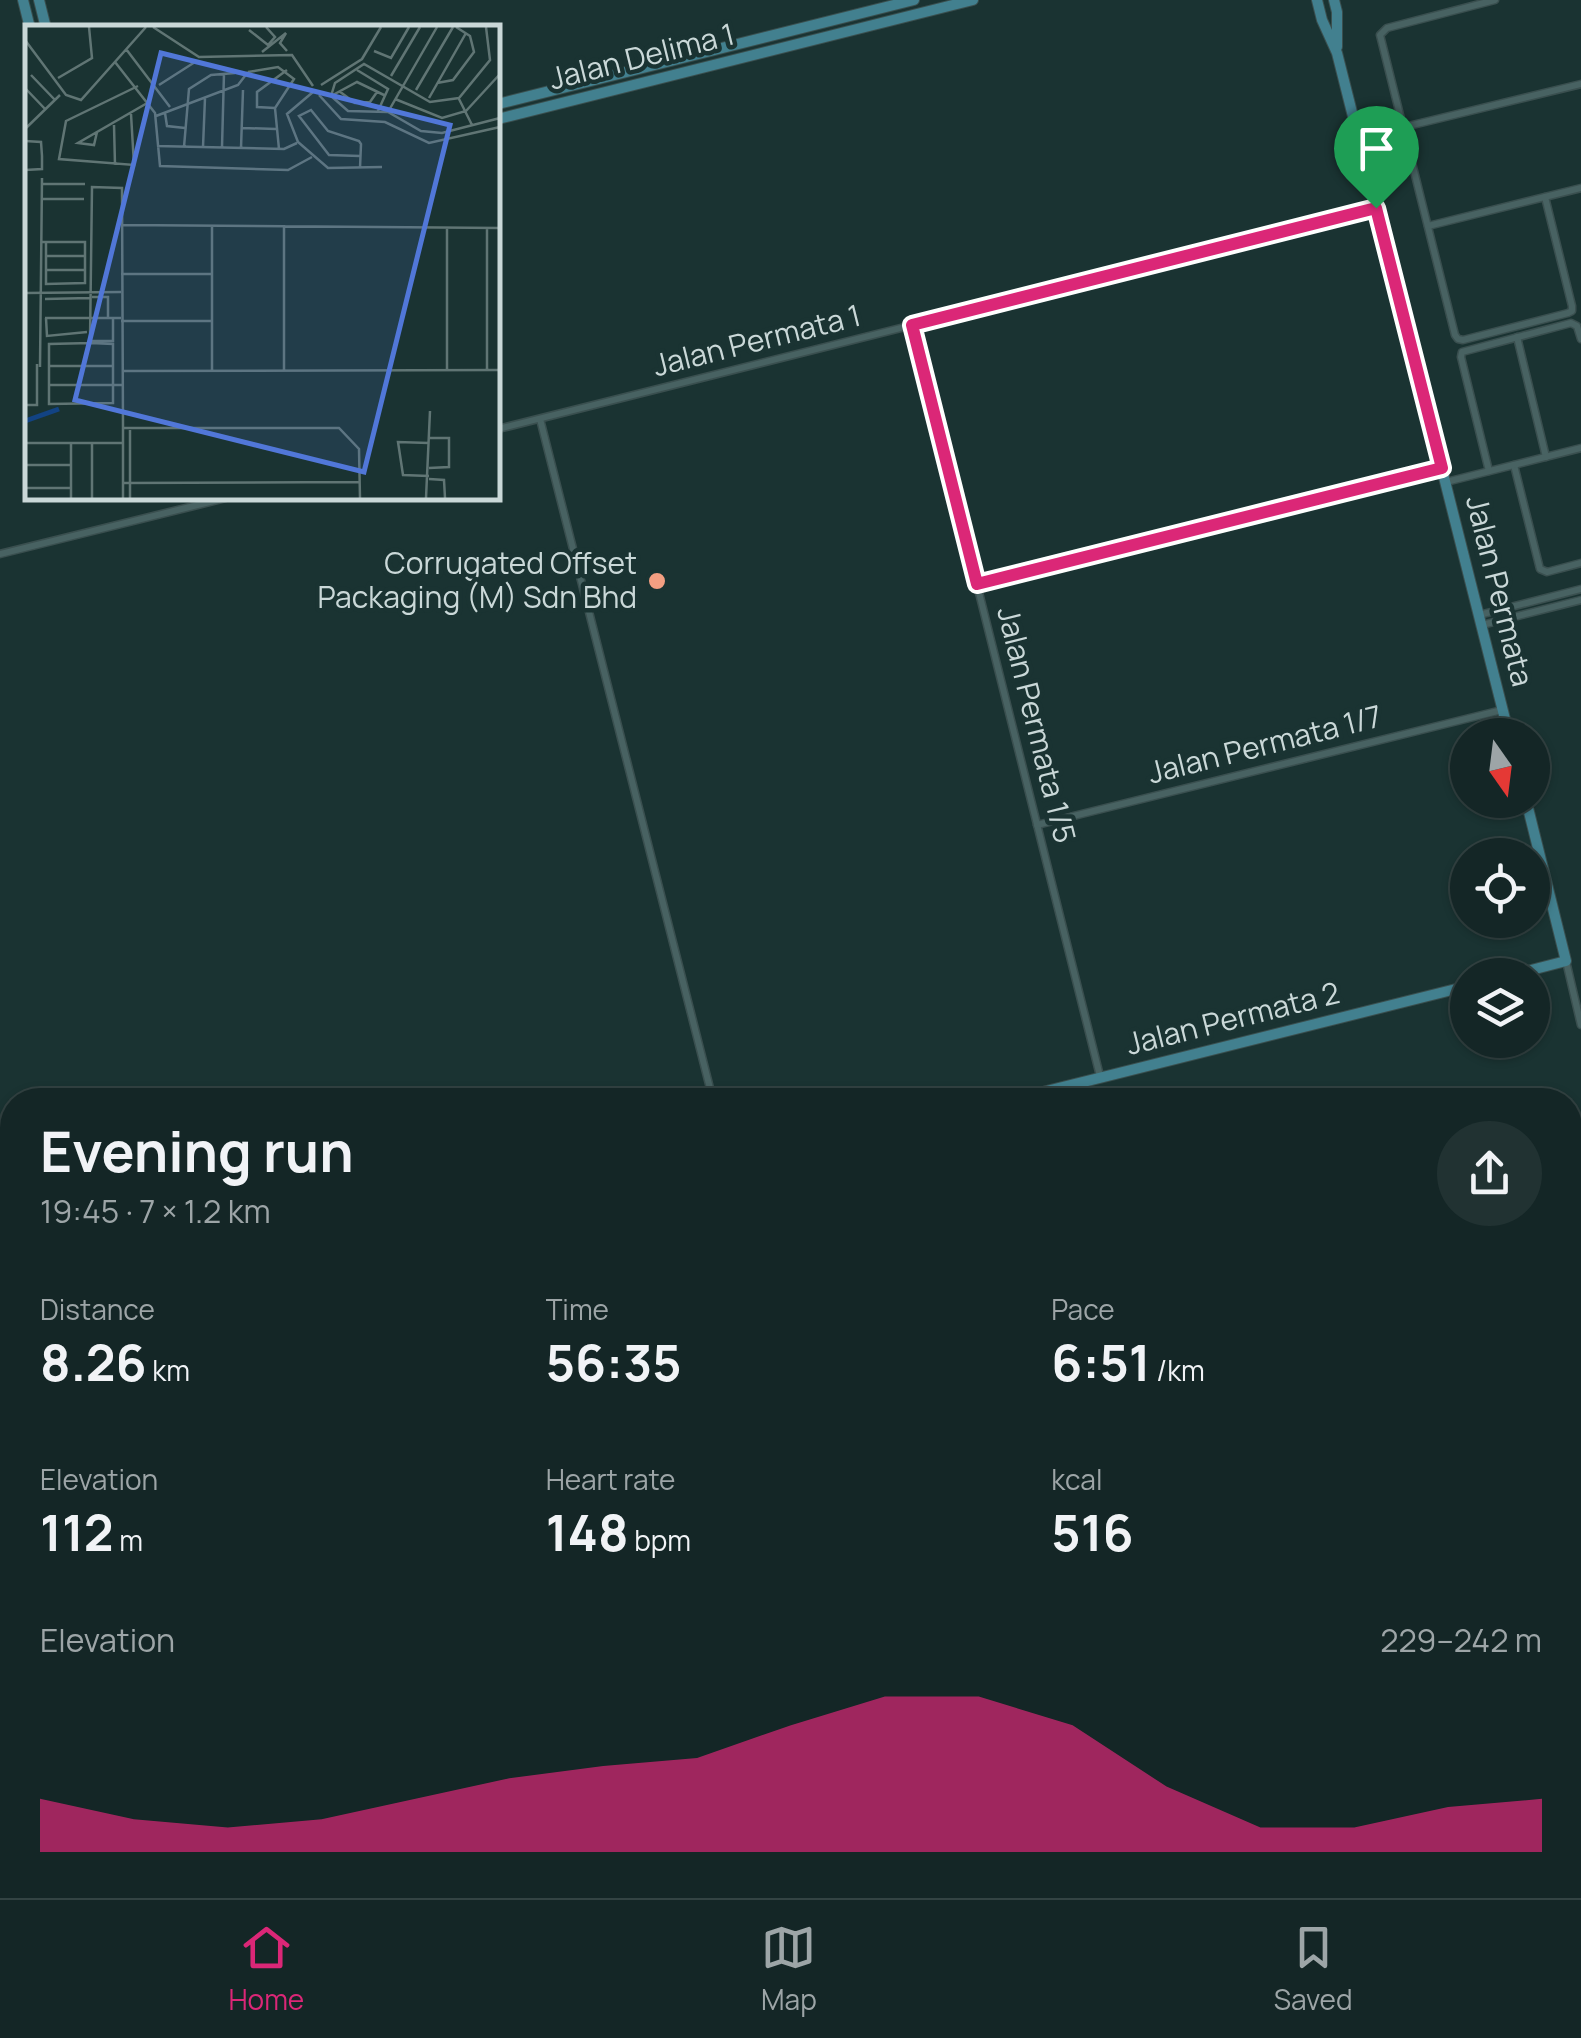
<!DOCTYPE html>
<html lang="en">
<head>
<meta charset="utf-8">
<style>
  body { margin:0; font-family:Manrope,sans-serif; background:#213232; color:#f1f3f6; height:100vh; display:flex; flex-direction:column; font-size:38px; white-space:nowrap }
  * { box-sizing:border-box; margin:0 }
  p { font-size:32px; color:#9da5a7 }
  .icon { flex:none; width:55px; height:55px; fill:none; stroke:currentColor; stroke-width:2; stroke-linecap:round; stroke-linejoin:round }
  .map { position:relative; flex:1; overflow:hidden }
  .panel { position:absolute; left:0px; top:1088px; width:1582px; height:812px; display:flex; flex-direction:column; background:#142626; border-radius:40px 40px 0 0; box-shadow:0 2px 8px #0004,0 0 0 2px #334343 }
  .panel>* { flex:none }
  .needle { width:65px; rotate:166deg }
  .controls { position:absolute; left:1450px; top:718px; display:grid; gap:20px }
  .controls a { display:grid; place-items:center; width:100px; height:100px; border-radius:50%; background:#142626; box-shadow:0 2px 8px #0004,0 0 0 2px #334343; font-size:50px }
  .pin { position:absolute; display:grid; place-items:center; width:85px; height:85px; color:#fff; margin:-102px -42px; border-radius:50% 50% 50% 0; rotate:-45deg; box-shadow:0 0 10px #0007 }
  .pin .icon { rotate:45deg }
  .round { display:grid; place-items:center; flex:none; width:105px; height:105px; border-radius:52px; background:#213232 }
  .overview { display:flex; align-items:center; justify-content:space-between; height:170px; padding:0 40px }
  h1 { font-size:55px; font-weight:700; line-height:75px }
  .metrics { display:grid; grid-template-columns:repeat(3,1fr); gap:15px; height:170px; padding:10px 40px }
  .metrics div { display:grid; align-content:center }
  .metrics b { font-size:50px; font-weight:700 }
  .metrics small { font-size:28px; font-weight:400 }
  .metrics p { font-size:28px }
  .chart { height:280px; padding:20px 40px }
  .chart p { display:flex; justify-content:space-between }
  .chart svg { width:100%; height:180px; margin-top:10px; fill:#db2777; opacity:.7 }
  .tabs { display:flex; justify-content:space-around; align-items:center; height:140px; border-top:2px solid #334343; background:#142626; font-size:28px; color:#9da5a7 }
  .tabs a { display:grid; justify-items:center; gap:5px }
  .tabs .on { color:#db2777 }
  .map>svg:first-child { display:block }
  .lines { fill:none; stroke-linecap:round; stroke-linejoin:round }
  .street-casing { stroke:#3a4f4f; stroke-width:9 }
  .secondary-casing { stroke:#3a4f4f; stroke-width:12 }
  .street { stroke:#486262; stroke-width:6 }
  .secondary { stroke:#42808f; stroke-width:10 }
  .route-casing { stroke:#fff; stroke-width:20 }
  .route { stroke:#db2777; stroke-width:12 }
  .poi-dot { fill:#f39f82; stroke:#1a3332; stroke-width:4 }
  .labels { text-anchor:middle; stroke-width:9; stroke-linejoin:round; paint-order:stroke }
  .street-label { font-size:30px; fill:#cad8d8; stroke:#1a3332 }
  .poi-label { font-size:30px; fill:#cad8d8; stroke:#1a3332; text-anchor:end }
  .inset-river { fill:none; stroke:#124383; stroke-width:5 }
  .inset-road { fill:none; stroke:#607574; stroke-width:2.5 }
  .view { fill:#5177d8; fill-opacity:0.15; stroke:#5177d8; stroke-width:5 }
  .inset-edge { fill:none; stroke:#cad8d8; stroke-width:5 }
</style>
</head>
<body>
<div class="map">
<svg width="1581" height="1898" viewBox="0 0 1581 1898">
  <rect width="100%" height="100%" fill="#1a3332"/>
  <g class="lines">
    <defs>
      <g id="street">
        <polyline points="1495,0 1387,28 1380,35 1455,335 1458,339 1463,340 1568,313 1572,311 1572,306 1545,197"/>
        <polyline points="1359,138 1581,84"/>
        <polyline points="1428,226 1581,188"/>
        <polyline points="912,325 1100,1076"/>
        <polyline points="1517,337 1546,457"/>
        <polyline points="540,419 713,1100"/>
        <polyline points="498,429 1375,209"/>
        <polyline points="1514,465 1540,569 1547,572 1581,563"/>
        <polyline points="1489,471 1461,357 1462,352 1571,323 1577,326 1581,339"/>
        <polyline points="1446,482 1581,448"/>
        <polyline points="0,554 226,498"/>
        <polyline points="977,584 1442,468"/>
        <polyline points="1479,615 1581,589"/>
        <polyline points="1482,625 1581,600"/>
        <polyline points="1037,825 1502,710"/>
        <polyline points="1566,961 1581,1025"/>
        <path d="M1581 1285C1563 1301 1575 1331 1581 1351"/>
        <polyline points="1570,1487 1581,1482"/>
        <polyline points="1570,1616 1581,1629"/>
        <polyline points="1570,1746 1581,1757"/>
        <polyline points="0,1864 12,1858"/>
        <polyline points="1570,1867 1581,1851"/>
        <polyline points="643,1888 650,1894"/>
        <polyline points="1173,1889 1178,1888"/>
        <polyline points="1395,1893 1401,1888"/>
        <polyline points="337,1898 340,1888"/>
        <polyline points="385,1898 387,1888"/>
        <path d="M496 1898C519 1892 538 1887 561 1898"/>
        <polyline points="853,1898 857,1888"/>
        <polyline points="988,1898 999,1888"/>
        <polyline points="1112,1898 1117,1888"/>
        <polyline points="1127,1898 1134,1888"/>
        <polyline points="1549,1898 1556,1888"/>
      </g>
      <g id="secondary">
        <polyline points="23,0 30,28"/>
        <polyline points="39,0 46,28"/>
        <polyline points="1317,0 1322,20 1337,53 1509,735"/>
        <polyline points="1334,0 1337,12 1337,47"/>
        <polyline points="498,104 914,0"/>
        <polyline points="498,119 973,0"/>
        <polyline points="1512,975 1566,961 1526,800"/>
        <polyline points="1011,1100 1468,986"/>
        <polyline points="0,1344 12,1342"/>
        <polyline points="0,1809 12,1803"/>
        <polyline points="0,1826 12,1820"/>
        <polyline points="747,1888 755,1898"/>
        <polyline points="699,1898 707,1888"/>
      </g>
    </defs>
    <use href="#street" class="street-casing"/>
    <use href="#secondary" class="secondary-casing"/>
    <use href="#street" class="street"/>
    <use href="#secondary" class="secondary"/>
  </g>
  <g class="lines">
    <defs>
      <polygon id="route" points="1376,208 1442,468 977,584 912,325"/>
    </defs>
    <use href="#route" class="route-casing"/>
    <use href="#route" class="route"/>
  </g>
  <circle class="poi-dot" cx="657" cy="581" r="10"/>
  <g class="labels">
    <g class="street-label">
      <text transform="translate(642 57) rotate(-14)" y="10">Jalan Delima 1</text>
      <text transform="translate(757 341) rotate(-14)" y="10">Jalan Permata 1</text>
      <text transform="translate(1499 591) rotate(76)" y="10">Jalan Permata</text>
      <text transform="translate(1036 725) rotate(76)" y="10">Jalan Permata 1/5</text>
      <text transform="translate(1265 745) rotate(-14)" y="10">Jalan Permata 1/7</text>
      <text transform="translate(1233 1019) rotate(-14)" y="10">Jalan Permata 2</text>
    </g>
    <g class="poi-label">
      <text x="637" y="574">Corrugated Offset<tspan x="637" dy="34">Packaging (M) Sdn Bhd</tspan></text>
    </g>
  </g>
  <g transform="translate(25 25)">
    <rect width="475" height="475" fill="#1a3332"/>
    <path class="inset-river" d="M0 396 34 384"/>
    <path class="inset-road" d="M128 2 174 32 267 30 288 61M224 5 243 20 250 12 241 2M0 15 41 70 56 75 121 2M101 24 145 82M349 26 366 33 384 2M237 27 261 8 255 18 262 26M90 37 130 88 135 141 263 145 287 132M332 45 363 64 353 86M223 47 253 42 269 54 250 83 254 124M6 50 30 75M366 51 395 2M33 53 67 33 64 2M412 58 428 55 449 27 445 11 431 2M134 60 170 37M296 60 337 34 356 2M0 63 21 85M391 65 428 2M314 66 330 78 345 77 352 67M288 67 262 89 273 117 303 143 357 142M294 70 316 94 360 97 404 118 475 102M306 71 310 58 339 39 405 77 434 73 465 35 461 2M306 71 323 86 363 87 396 106 417 108 475 93M306 71 332 57 361 71M433 72 447 100M404 73 441 8M370 74 417 93 441 86 475 49M250 83 232 82V67L262 45M363 87 412 2M140 88 142 101 160 103M106 89 109 140 34 134 41 96 113 61M131 91 213 60 223 47M89 100 90 140M217 103 251 104M0 104 35 70M72 107 69 120 53 118 124 77M0 116 16 117 17 131V144L0 145M132 121 259 124 272 118M159 122 164 64 186 50 210 48M178 122 180 73M197 122 199 48M216 123 218 65M335 143 336 119 334 116 303 106 286 85 274 91 304 130 335 131M17 159H60M17 174H59M96 200 475 203M187 200V346M259 200V346M422 202V346M462 204V346M16 217H60V258L21 259V217M21 231H60M21 245H60M96 249H187M0 268 96 267M67 272H83V293M20 274 65 273M20 293H96M21 293 22 311 62 307M88 293V316H65L67 162 97 163 98 402M96 296H187M66 318 88 319V378L24 379V319ZM23 341H88M15 342 17 153M97 346 475 345M25 360H97M0 380H12V339M97 403H314L334 424 335 473M105 405V473M404 413H424V442L404 443M0 418H98M67 418V473M404 418 373 417 378 450 404 451M0 440H46M404 454 419 455 420 473M98 458 335 457M0 463H46M46 473V418M98 473V402M401 473 405 386"/>
    <path class="view" d="M136 28 425 100 339 447 50 375Z"/>
    <rect width="475" height="475" class="inset-edge"/>
  </g>
</svg>
<div class="controls">
<a><svg class="needle" viewBox="-14 -14 28 28"><path d="M0-13l5 13h-10z" fill="#e53935"/><path d="M0 13l5-13h-10z" fill="#9da5a7"/></svg></a>
<a><svg class="icon" aria-label="locate" viewBox="0 0 24 24"><circle cx="12" cy="12" r="6"/><path d="M12 2v4M12 18v4M2 12h4M18 12h4"/></svg></a>
<a><svg class="icon" aria-label="layers" viewBox="0 0 24 24"><path d="M12 4l9 5-9 5-9-5zM3 14l9 5 9-5"/></svg></a>
</div>
<div class="pin" style="left:1376px;top:208px;background:#1e9e55"><svg class="icon" aria-label="arrive" viewBox="0 0 24 24"><path d="M6 21V4h12l-3 4 3 4H6"/></svg></div>
<section class="panel">
<div class="overview"><div><h1>Evening run</h1><p>19:45 · 7 × 1.2 km</p></div><a class="round"><svg class="icon" aria-label="share" viewBox="0 0 24 24"><path d="M12 15V3M7 8l5-5 5 5M5 13v7h14v-7"/></svg></a></div>
<div class="metrics">
<div><p>Distance</p><b>8.26<small> km</small></b></div>
<div><p>Time</p><b>56:35</b></div>
<div><p>Pace</p><b>6:51<small> /km</small></b></div>
</div>
<div class="metrics">
<div><p>Elevation</p><b>112<small> m</small></b></div>
<div><p>Heart rate</p><b>148<small> bpm</small></b></div>
<div><p>kcal</p><b>516</b></div>
</div>
<div class="chart"><p><span>Elevation</span>229–242 m</p>
<svg viewBox="0 0 160 44" preserveAspectRatio="none"><path d="M0 44V31L10 36L20 38L30 36L40 31L50 26L60 23L70 21L80 13L90 6L100 6L110 13L120 28L130 38L140 38L150 33L160 31V44z"/></svg>
</div>
</section>
</div>
<nav class="tabs">
<a class="on"><svg class="icon" aria-label="home" viewBox="0 0 24 24"><path d="M3 11l9-7 9 7M6 9v11h12V9"/></svg>Home</a>
<a><svg class="icon" aria-label="map" viewBox="0 0 24 24"><path d="M3 6l6-2 6 2 6-2v14l-6 2-6-2-6 2zM9 4v14M15 6v14"/></svg>Map</a>
<a><svg class="icon" aria-label="saved" viewBox="0 0 24 24"><path d="M7 4h10v16l-5-4-5 4z"/></svg>Saved</a>
</nav>
</body>
</html>
